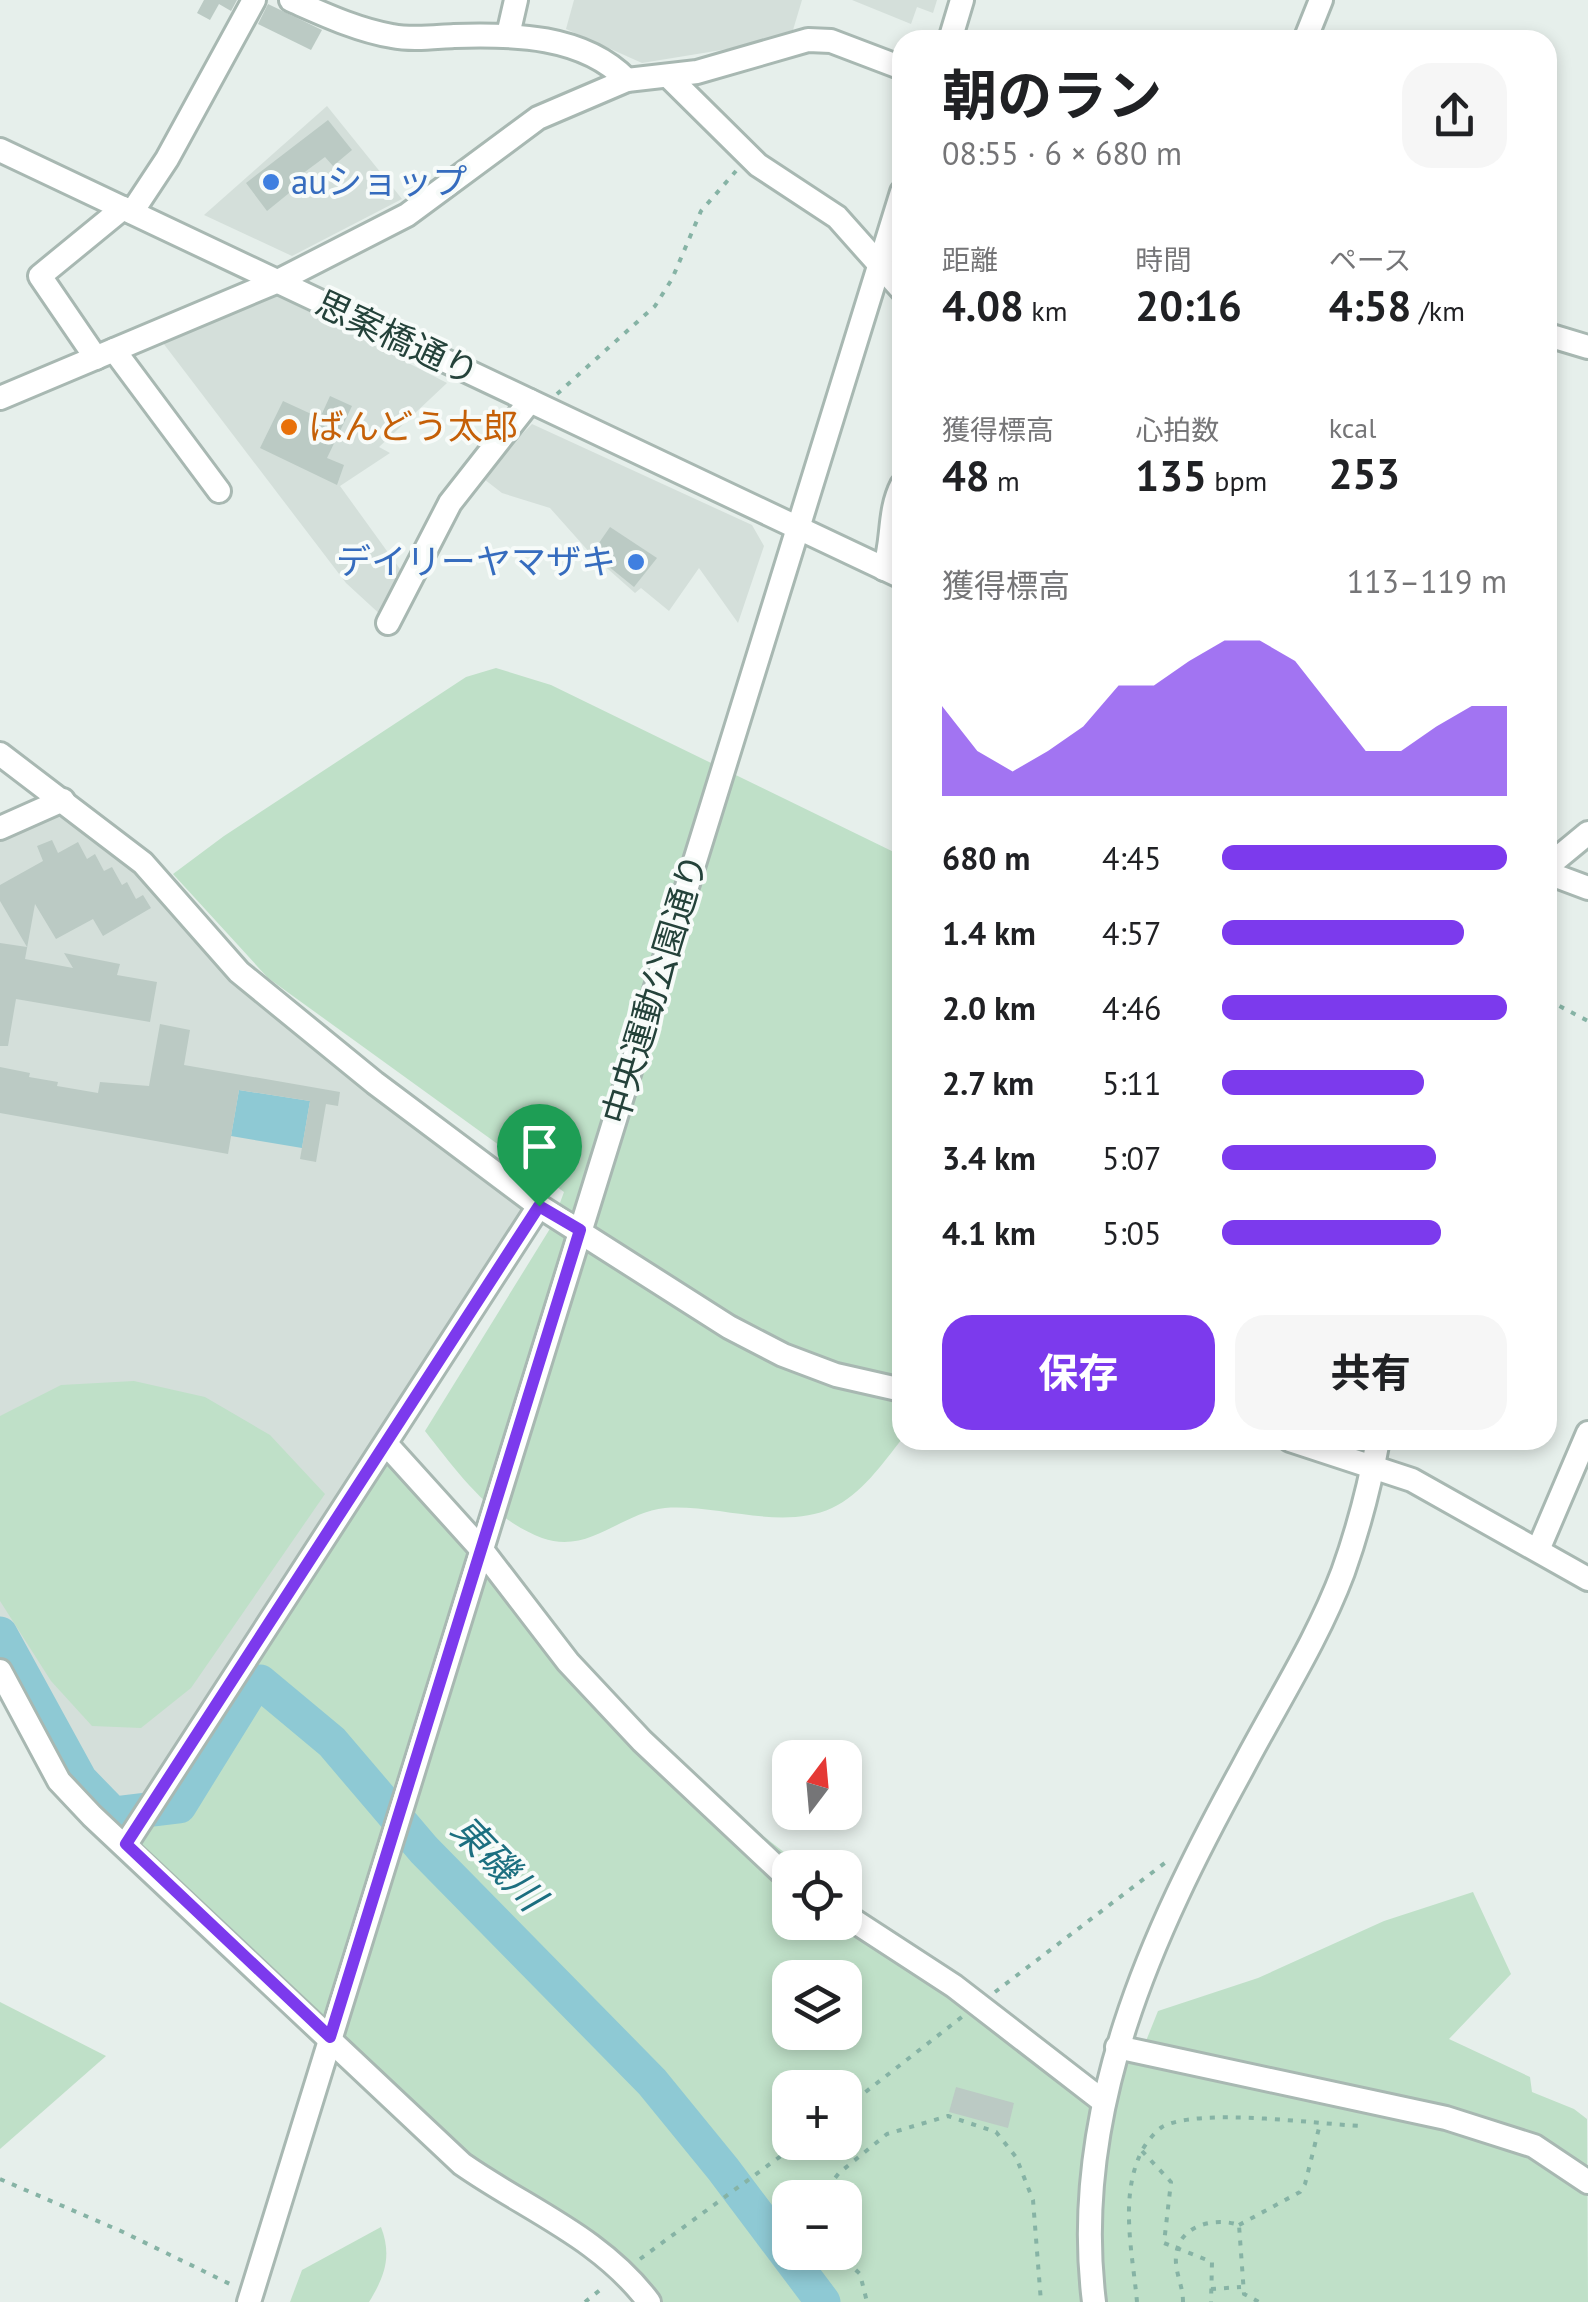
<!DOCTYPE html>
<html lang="ja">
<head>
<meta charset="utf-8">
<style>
  body { margin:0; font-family:"PT Sans","Noto Sans JP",sans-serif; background:#f6f6f6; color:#202124; height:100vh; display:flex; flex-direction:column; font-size:38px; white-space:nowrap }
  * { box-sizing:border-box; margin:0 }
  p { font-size:32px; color:#757577 }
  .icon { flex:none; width:55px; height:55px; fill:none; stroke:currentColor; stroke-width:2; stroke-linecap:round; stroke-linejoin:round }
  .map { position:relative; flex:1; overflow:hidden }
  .side { position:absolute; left:892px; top:30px; width:665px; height:1420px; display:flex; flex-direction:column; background:#fff; border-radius:30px; box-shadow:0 5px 15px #0003 }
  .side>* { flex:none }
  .needle { width:65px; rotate:16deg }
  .controls { position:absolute; left:772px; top:1740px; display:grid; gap:20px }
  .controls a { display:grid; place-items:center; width:90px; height:90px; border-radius:20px; background:#fff; box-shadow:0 5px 15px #0003; font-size:50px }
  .pin { position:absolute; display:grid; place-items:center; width:85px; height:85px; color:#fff; margin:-102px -42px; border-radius:50% 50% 50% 0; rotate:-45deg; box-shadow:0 0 10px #0007 }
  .pin .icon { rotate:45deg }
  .round { display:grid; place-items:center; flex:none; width:105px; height:105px; border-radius:30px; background:#f6f6f6 }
  .summary { display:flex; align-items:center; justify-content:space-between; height:170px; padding:0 50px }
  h1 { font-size:55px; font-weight:700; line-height:75px }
  .figures { display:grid; grid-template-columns:repeat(3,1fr); gap:15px; height:170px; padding:10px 50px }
  .figures div { display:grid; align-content:center }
  .figures b { font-size:42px; font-weight:700 }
  .figures small { font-size:28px; font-weight:400 }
  .figures p { font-size:28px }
  .chart { height:280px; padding:20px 50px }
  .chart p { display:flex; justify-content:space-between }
  .chart svg { width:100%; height:180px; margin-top:10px; fill:#7c3aed; opacity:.7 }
  .primary-button { display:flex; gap:20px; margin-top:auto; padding:20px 50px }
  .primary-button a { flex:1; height:115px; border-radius:30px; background:#7c3aed; color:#fff; font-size:40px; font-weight:700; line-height:115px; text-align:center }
  .primary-button a+a { background:#f6f6f6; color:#202124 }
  ul { padding:0 50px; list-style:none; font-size:32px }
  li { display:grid; grid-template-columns:160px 120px 1fr; align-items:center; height:75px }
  li i { height:25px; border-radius:12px; background:#7c3aed }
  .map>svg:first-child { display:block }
  .built { fill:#d4dfda }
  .green { fill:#bfe0c8; fill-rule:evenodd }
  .water { fill:#8ec9d4 }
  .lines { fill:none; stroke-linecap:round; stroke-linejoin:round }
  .river { stroke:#8ec9d4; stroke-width:35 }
  .building { fill:#bbcac4 }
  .minor-casing { stroke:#a8b8b2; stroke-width:28 }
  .path { stroke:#86b3a5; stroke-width:4; stroke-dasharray:5 8; stroke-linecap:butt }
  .minor { stroke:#fff; stroke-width:22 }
  .route-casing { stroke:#fff; stroke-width:20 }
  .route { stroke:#7c3aed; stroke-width:12 }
  .shop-dot { fill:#3f7fe0; stroke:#f7fbf9; stroke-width:4 }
  .food-dot { fill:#e8710a; stroke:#f7fbf9; stroke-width:4 }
  .labels { text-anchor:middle; stroke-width:8; stroke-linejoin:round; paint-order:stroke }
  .shop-label { font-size:35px; fill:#366cbe; stroke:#f7fbf9; text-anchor:start }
  .street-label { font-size:35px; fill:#24423a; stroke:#f7fbf9 }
  .food-label { font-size:35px; fill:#c56008; stroke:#f7fbf9; text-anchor:start }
  .water-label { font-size:38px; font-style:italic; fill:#1c6f80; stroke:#f7fbf9 }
</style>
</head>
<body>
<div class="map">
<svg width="1588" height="2302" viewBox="0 0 1588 2302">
  <rect width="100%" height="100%" fill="#e6efeb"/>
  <g class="built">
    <polygon points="574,0 802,0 793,30 740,47 642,63 566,29"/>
    <polygon points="852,0 937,0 933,13 917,7 911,24"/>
    <polygon points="327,106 402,199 292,256 204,215"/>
    <polygon points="273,293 447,383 379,447 390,453 340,486 405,576 383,617 346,583 160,339"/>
    <polygon points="532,424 752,525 764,546 738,623 699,568 669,611 641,588 635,593 591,554 550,508 502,493 480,476"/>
    <polygon points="51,816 66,818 131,867 229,977 298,1035 525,1206 142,1810 121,1813 78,1769 0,1622 0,840"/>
  </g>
  <g class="green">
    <path d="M496 668 551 685 902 856V1439C883 1463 861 1495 832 1508 782 1531 717 1504 665 1508 620 1513 589 1555 542 1538 490 1518 458 1473 425 1431L551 1227 564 1192 268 978 173 874 224 836 466 677Z"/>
    <polygon points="134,1381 205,1397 270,1435 325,1494 191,1688 141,1728 92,1726 51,1681 0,1601 0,1416 61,1385"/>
    <path d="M387 1445 642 1741 803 1867 790 1868V1922H845V1900L1103 2101 1116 2053 1142 2051 1158 2011 1258 1978 1384 1921 1473 1892 1511 1974 1449 2039 1530 2077 1532 2092 1574 2109 1587 2119 1588 2302H644L462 2164 126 1844ZM790 1978H845V2032H790ZM790 2088H845V2142H790ZM790 2198H845V2252H790Z"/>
    <polygon points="0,2002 106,2056 0,2149"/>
    <path d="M381 2227C392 2256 385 2276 369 2302H290L302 2270Z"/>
  </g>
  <polygon class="water" points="239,1090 310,1101 302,1148 231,1136"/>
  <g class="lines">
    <polyline class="river" points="0,1634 80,1780 113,1814 179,1806 255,1683 260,1682 332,1742 424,1850 652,2082 723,2169 823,2302"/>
  </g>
  <g class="building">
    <polygon points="204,0 237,0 231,11 219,4 210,20 197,13"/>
    <polygon points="268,4 322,30 311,50 258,24"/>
    <polygon points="328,120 352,150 333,166 325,157 294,180 299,185 267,211 246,183"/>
    <polygon points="330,396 352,406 327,458 344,465 337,485 260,448 283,401 320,418"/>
    <polygon points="610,527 657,558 634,587 592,553"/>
    <polygon points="52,840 58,853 78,842 87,859 95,854 104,871 112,867 122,885 127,882 136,899 143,895 151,908 103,936 93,919 56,939 35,904 25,959 73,968 64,953 120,964 117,975 157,982 150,1022 16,999 8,1046 0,1046 0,943 27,947 0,901 0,885 43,861 37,846"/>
    <polygon points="160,1024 190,1030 184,1065 340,1092 338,1106 326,1104 316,1162 300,1159 310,1101 239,1090 228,1154 0,1113 0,1067 30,1073 29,1077 58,1082 57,1086 98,1093 100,1082 149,1086"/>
    <polygon points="956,2087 1014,2103 1008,2128 949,2112"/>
  </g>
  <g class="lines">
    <defs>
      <g id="minor">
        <path d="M291 0C323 14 357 30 392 36 412 40 434 37 454 36 513 34 583 35 627 80"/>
        <polyline points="508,35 516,0"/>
        <polyline points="950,40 962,0"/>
        <polyline points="1305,40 1321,0"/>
        <polyline points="668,76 758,165 837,217 902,290"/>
        <polyline points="0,150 902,577"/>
        <polyline points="132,212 167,159 254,0"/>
        <polyline points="1548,335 1588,347"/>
        <polyline points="114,350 219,491"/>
        <polyline points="96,358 40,276 123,208"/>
        <polyline points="0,398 278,281 407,215 538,118 627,80 697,72 808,40 831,41 902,68"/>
        <path d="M884 569C894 541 888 512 902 485"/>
        <polyline points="388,623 450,503 530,401"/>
        <polyline points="0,754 143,863 239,972 375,1083 539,1206 729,1327 783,1355 836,1375 902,1390"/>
        <polyline points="0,828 63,800"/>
        <polyline points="1548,866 1588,833"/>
        <polyline points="1548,873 1588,888"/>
        <polyline points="1290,1440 1412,1480 1588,1579"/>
        <polyline points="387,1445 482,1550 568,1662 642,1741 790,1880"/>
        <polyline points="1538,1550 1588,1433"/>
        <path d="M0 1671 59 1781 92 1816 462 2164C528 2210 600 2237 649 2302"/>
        <polyline points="126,1844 539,1206"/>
        <polyline points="845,1915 954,1986 1104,2102"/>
        <polyline points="1117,2047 1446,2118 1534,2146 1588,2182"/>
        <polyline points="249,2302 902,192"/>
        <path d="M1094 2302C1070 2110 1152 1933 1242 1769 1276 1704 1317 1641 1343 1572 1358 1530 1370 1484 1378 1440"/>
      </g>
    </defs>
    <use href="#minor" class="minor-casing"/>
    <g class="path">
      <polyline points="557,394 655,306 672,279 701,211 736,171"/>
      <polyline points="1548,1000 1588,1021"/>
      <polyline points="995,1992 1170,1859"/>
      <polyline points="845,2108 963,2016"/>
      <polyline points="1142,2151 1171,2182 1164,2243 1212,2262 1211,2302"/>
      <polyline points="0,2179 123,2232 232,2285"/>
      <polyline points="819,2198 839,2173 887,2134 948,2116 996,2132 1016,2157 1033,2200 1041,2302"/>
      <polyline points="1239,2225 1300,2192 1305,2184 1320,2124"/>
      <polyline points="837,2252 860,2274 867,2302"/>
      <polyline points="640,2259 800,2142"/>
      <polyline points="1211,2289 1241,2287"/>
      <polyline points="585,2302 605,2286"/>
      <path d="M1137 2302C1133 2256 1120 2202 1139 2157 1142 2148 1154 2132 1162 2127 1198 2107 1317 2124 1361 2126"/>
      <path d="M1183 2302C1183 2287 1177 2277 1176 2263 1173 2227 1212 2216 1239 2225L1244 2294 1259 2302"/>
    </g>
    <use href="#minor" class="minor"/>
  </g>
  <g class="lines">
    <defs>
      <polygon id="route" points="539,1206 580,1230 330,2037 126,1844"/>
    </defs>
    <use href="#route" class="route-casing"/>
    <use href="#route" class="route"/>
  </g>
  <g class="shop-dot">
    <circle cx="271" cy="182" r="10"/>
    <circle cx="636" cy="562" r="10"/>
  </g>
  <circle class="food-dot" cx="289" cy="427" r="10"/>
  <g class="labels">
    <g class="shop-label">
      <text x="291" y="194">auショップ</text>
      <text x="616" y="574" text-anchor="end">デイリーヤマザキ</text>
    </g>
    <g class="street-label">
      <text transform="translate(397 338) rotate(25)" y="12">思案橋通り</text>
      <text transform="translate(655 989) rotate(-73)" y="12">中央運動公園通り</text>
    </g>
    <g class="food-label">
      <text x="309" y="439">ばんどう太郎</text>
    </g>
    <g class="water-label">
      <text transform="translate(498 1863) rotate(46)" y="13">東磯川</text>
    </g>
  </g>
</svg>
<div class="controls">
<a><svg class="needle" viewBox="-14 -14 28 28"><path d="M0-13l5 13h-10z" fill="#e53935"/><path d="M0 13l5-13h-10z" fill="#757577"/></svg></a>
<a><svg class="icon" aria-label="locate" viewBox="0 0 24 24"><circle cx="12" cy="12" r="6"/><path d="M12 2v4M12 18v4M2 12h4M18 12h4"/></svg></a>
<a><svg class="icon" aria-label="layers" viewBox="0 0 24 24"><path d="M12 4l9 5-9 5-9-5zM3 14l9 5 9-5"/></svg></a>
<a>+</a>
<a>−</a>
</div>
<div class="pin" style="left:539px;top:1206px;background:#1e9e55"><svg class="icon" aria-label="arrive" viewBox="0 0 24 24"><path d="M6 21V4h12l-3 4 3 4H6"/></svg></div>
<section class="side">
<div class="summary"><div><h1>朝のラン</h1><p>08:55 · 6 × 680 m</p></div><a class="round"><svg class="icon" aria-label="share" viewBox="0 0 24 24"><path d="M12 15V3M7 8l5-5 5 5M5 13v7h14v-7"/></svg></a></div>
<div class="figures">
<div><p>距離</p><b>4.08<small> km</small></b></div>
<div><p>時間</p><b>20:16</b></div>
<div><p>ペース</p><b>4:58<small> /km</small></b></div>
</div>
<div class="figures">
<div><p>獲得標高</p><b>48<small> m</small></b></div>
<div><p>心拍数</p><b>135<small> bpm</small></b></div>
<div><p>kcal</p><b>253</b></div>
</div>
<div class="chart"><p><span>獲得標高</span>113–119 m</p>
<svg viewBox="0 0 160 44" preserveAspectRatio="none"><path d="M0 44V22L10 33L20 38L30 33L40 27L50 17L60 17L70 11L80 6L90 6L100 11L110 22L120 33L130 33L140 27L150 22L160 22V44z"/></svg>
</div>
<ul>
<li><b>680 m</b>4:45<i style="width:100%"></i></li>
<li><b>1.4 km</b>4:57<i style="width:85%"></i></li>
<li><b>2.0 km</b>4:46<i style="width:100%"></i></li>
<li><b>2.7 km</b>5:11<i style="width:71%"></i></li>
<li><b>3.4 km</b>5:07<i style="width:75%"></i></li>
<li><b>4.1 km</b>5:05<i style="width:77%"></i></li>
</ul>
<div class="primary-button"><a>保存</a><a>共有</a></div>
</section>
</div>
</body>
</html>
